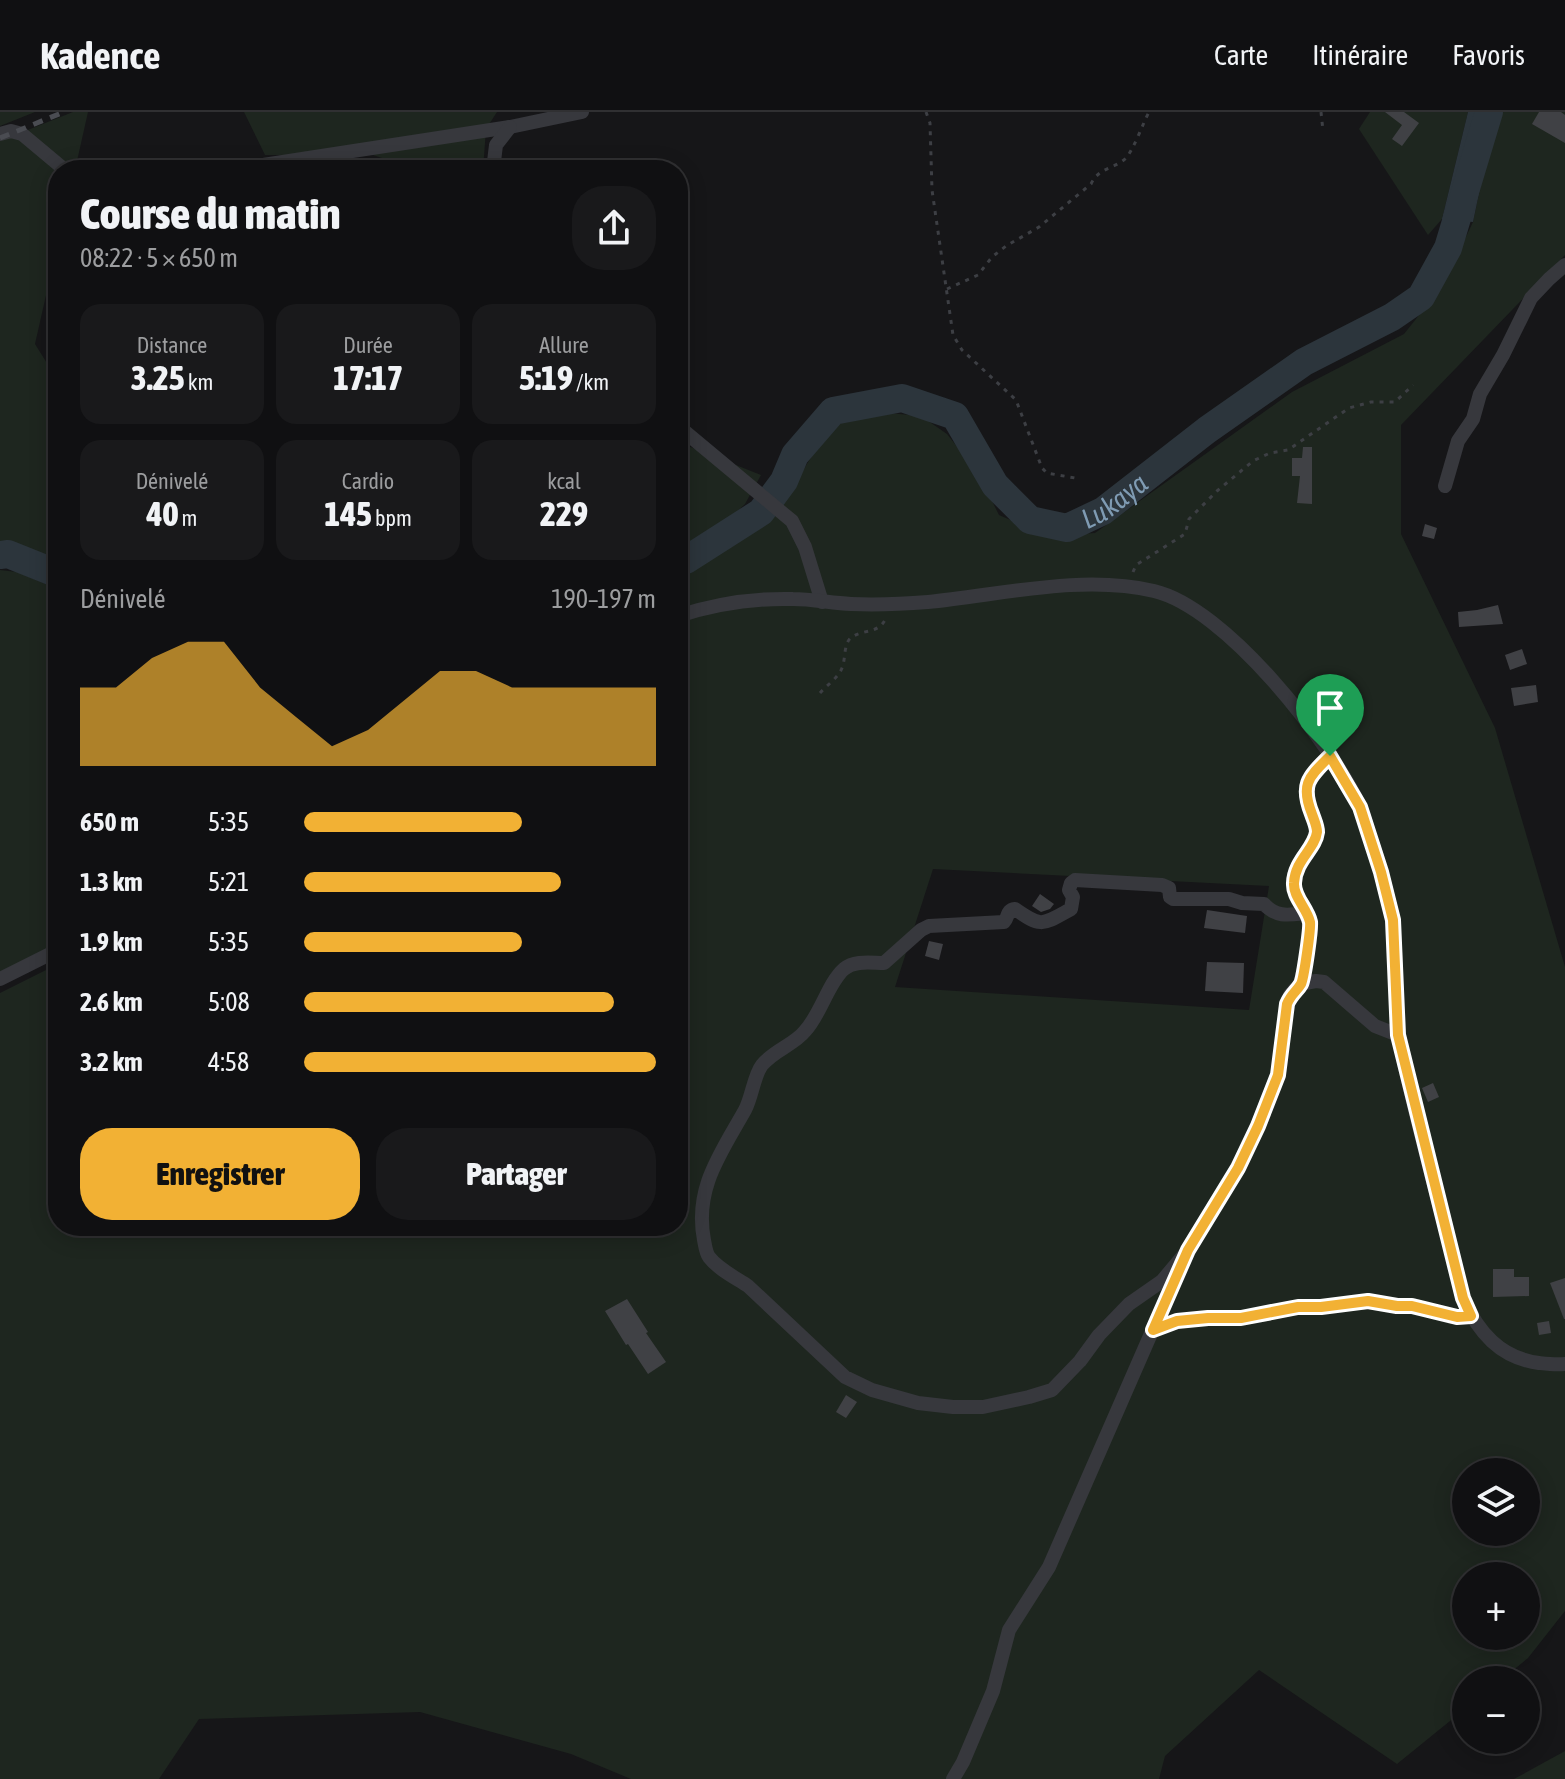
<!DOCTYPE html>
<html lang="fr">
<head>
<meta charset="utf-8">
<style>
  body { margin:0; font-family:"Asap Condensed",sans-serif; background:#19191b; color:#f1f3f6; height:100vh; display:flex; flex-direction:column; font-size:30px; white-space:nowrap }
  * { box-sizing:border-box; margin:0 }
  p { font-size:26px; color:#9c9d9f }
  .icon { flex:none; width:44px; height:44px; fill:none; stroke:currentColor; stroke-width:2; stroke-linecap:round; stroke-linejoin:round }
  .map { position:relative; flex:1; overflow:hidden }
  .panel { position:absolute; left:48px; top:48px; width:640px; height:1076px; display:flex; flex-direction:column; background:#101012; border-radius:32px; box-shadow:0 4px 20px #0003,0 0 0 2px #303032 }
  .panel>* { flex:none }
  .controls { position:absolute; left:1452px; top:1346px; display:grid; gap:16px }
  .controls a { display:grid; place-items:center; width:88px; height:88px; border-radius:50%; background:#101012; box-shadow:0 4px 20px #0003,0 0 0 2px #303032; font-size:40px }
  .pin { position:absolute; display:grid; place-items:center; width:68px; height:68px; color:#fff; margin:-82px -34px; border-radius:50% 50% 50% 0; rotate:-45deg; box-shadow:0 0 8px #0007 }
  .pin .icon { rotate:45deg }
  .round { display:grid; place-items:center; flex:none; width:84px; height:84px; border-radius:32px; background:#19191b }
  .overview { display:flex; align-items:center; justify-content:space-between; height:136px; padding:0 32px }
  h1 { font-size:44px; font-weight:800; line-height:60px }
  .metrics { display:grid; grid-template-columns:repeat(3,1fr); gap:12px; height:136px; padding:8px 32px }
  .metrics div { display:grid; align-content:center; border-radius:20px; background:#19191b; text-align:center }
  .metrics b { font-size:34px; font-weight:800 }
  .metrics small { font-size:22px; font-weight:400 }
  .metrics p { font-size:22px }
  .chart { height:224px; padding:16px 32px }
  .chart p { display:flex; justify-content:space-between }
  .chart svg { width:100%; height:144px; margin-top:8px; fill:#f2b134; opacity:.7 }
  .action { display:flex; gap:16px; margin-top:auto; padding:16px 32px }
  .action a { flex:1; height:92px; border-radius:32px; background:#f2b134; color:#111; font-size:32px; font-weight:800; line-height:92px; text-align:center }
  .action a+a { background:#19191b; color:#f1f3f6 }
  ul { padding:0 32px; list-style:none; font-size:26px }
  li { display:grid; grid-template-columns:128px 96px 1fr; align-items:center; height:60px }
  li i { height:20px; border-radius:10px; background:#f2b134 }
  header { display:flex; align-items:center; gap:48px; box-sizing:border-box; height:112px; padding:0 40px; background:#101012; border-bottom:2px solid #303032 }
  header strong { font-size:38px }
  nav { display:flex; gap:44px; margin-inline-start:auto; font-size:28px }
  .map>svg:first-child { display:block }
  .green { fill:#1e261f; fill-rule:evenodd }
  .water { fill:#2c353c }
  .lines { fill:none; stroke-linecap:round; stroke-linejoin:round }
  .river { stroke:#2c353c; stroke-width:28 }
  .building { fill:#404145 }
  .path { stroke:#3d3f44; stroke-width:3; stroke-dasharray:4 6; stroke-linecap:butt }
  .street { stroke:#37383d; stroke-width:14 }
  .rail { stroke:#4a4c52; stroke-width:5; stroke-dasharray:10 8; stroke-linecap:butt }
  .route-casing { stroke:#fff; stroke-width:16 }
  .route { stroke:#f2b134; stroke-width:10 }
  .labels { text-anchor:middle; stroke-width:8; stroke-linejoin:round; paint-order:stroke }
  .water-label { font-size:28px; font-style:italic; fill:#7f9bb3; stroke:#111113 }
</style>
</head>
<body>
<header>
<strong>Kadence</strong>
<nav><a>Carte</a><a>Itinéraire</a><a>Favoris</a></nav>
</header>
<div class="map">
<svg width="1565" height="1667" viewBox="0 0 1565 1667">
  <rect width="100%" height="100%" fill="#161618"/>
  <g class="green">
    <polygon points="0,0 35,0 0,14"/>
    <polygon points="73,0 88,0 75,58 58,58 58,130 35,232 58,269 58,450 0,429 0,29"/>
    <polygon points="244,0 497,0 486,17 483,58 418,58 373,43 265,43"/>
    <polygon points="1370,0 1468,0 1442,107 1428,123 1359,17"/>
    <path d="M1496 0H1565V143L1401 313V422L1495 616 1565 855V1499L1528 1546 1501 1568H1466V1596L1397 1652 1259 1558 1165 1644 1159 1667H631L571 1642 420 1600 199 1607 159 1667H0V881L58 852V1114H678V458L741 427 769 408 793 375 830 314 877 300 921 304 947 322 978 361 999 403 1047 424 1095 421 1292 280 1404 222 1443 173 1473 110ZM933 757 1269 774 1249 898 895 875ZM1466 1360H1526V1420H1466ZM1466 1464H1526V1524H1466Z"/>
    <polygon points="678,330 761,363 745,392 718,418 678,441"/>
    <polygon points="0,458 17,460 58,477 58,836 0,865"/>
    <polygon points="1565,1639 1565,1667 1514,1667"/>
  </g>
  <polygon class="water" points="1468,0 1496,0 1473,110 1442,107"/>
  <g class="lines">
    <g class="river">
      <polyline points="0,443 8,442 58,462"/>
      <path id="s1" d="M678 450 686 448 761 400 784 369 795 343 833 299 902 286 955 304 995 373 1030 408 1067 416 1103 399 1207 318 1304 250 1392 205 1421 185 1448 136 1489 0"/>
    </g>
  </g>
  <g class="building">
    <polygon points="1385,0 1404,0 1419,11 1402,34 1392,27 1402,13"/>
    <polygon points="1539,0 1561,0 1565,3 1565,31 1532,12"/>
    <polygon points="1303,335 1312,335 1312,392 1297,391 1300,364 1292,364 1292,346 1302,346"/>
    <polygon points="1425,412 1437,416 1434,427 1422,424"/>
    <polygon points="1498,493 1503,512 1459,515 1458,500 1477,498"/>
    <polygon points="1522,537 1527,552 1510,558 1505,543"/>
    <polygon points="1536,573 1538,590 1514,594 1511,576"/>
    <polygon points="1040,782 1054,792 1050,797 1041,800 1032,794"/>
    <polygon points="1207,798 1247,804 1245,821 1204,816"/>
    <polygon points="929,829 943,832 939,848 925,844"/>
    <polygon points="1207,850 1244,851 1243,881 1205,879"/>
    <polygon points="1433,971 1439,985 1428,990 1422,976"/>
    <polygon points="1493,1157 1514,1157 1514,1165 1529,1165 1529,1184 1493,1185"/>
    <polygon points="1565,1166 1565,1207 1564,1207 1550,1171"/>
    <polygon points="627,1187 648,1220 646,1221 666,1250 648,1262 628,1232 626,1233 605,1199"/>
    <polygon points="1549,1209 1551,1221 1539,1223 1537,1211"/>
    <polygon points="846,1283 857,1290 846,1306 836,1300"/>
  </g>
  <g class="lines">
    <g class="path">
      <polyline points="926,0 930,11 932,78 953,223 962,238 1016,288 1042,356 1047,361 1075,366"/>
      <polyline points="1321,0 1323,19"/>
      <path d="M947 177 978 163 992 145 1006 134 1039 115 1091 72C1099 55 1115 57 1126 46 1134 37 1143 11 1149 0"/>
      <polyline points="1133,460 1136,453 1185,422 1189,407 1217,379 1253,349 1270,341 1288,338 1349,296 1371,290 1395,290 1413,273"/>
      <path d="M820 581C827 573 838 566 842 556 846 547 843 531 852 525 864 517 879 522 886 506"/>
    </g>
    <g class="street">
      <polyline points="0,22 11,19 22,22 65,58"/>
      <polyline points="214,58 249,55 510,15 582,0"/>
      <polyline points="493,58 496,33 510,15"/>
      <polyline points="678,314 792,409 805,435 822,490"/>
      <polyline points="1445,374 1458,329 1473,307 1480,282 1503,243 1531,186 1549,167 1565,153"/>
      <path d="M678 504C715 492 754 486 793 487 812 487 831 491 851 492 876 493 903 492 928 490 1000 483 1082 462 1154 479 1226 496 1329 628 1360 694 1365 705 1368 719 1372 731 1380 755 1388 780 1392 806 1397 835 1395 866 1397 896 1397 907 1397 918 1399 928 1417 1015 1442 1100 1463 1186 1478 1220 1500 1246 1539 1251 1548 1252 1556 1253 1565 1252"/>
      <path d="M1306 801C1289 803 1277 806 1264 792L1242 791 1229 787H1173L1170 785 1169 776 1162 773 1075 768 1071 771 1069 778 1073 785 1071 797C1042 813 1042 816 1015 797 1006 798 1009 805 1004 810L929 814 921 818 884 851C871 851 855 848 844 857 828 871 821 902 805 919 794 933 774 938 762 953 754 963 752 985 745 998 721 1041 694 1076 704 1128 705 1133 706 1141 709 1145 718 1157 736 1166 748 1174L845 1265 872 1278 918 1291 953 1295H983L1029 1285 1052 1278 1080 1249 1099 1223 1129 1192 1162 1169 1188 1138 1238 1056 1258 1014 1278 963 1287 892 1290 883 1295 877 1305 871 1316 869 1324 870 1375 914 1398 923"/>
      <polyline points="0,867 58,838"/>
      <path d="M1300 873C1303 858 1313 825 1310 811 1308 797 1293 785 1293 771 1294 749 1315 738 1317 721 1318 714 1315 709 1312 703 1300 672 1309 665 1330 644"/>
      <polyline points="1153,1218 1177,1209 1208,1206 1241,1206 1298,1195 1321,1195 1368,1189 1397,1194 1412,1194 1457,1205 1471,1204"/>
      <polyline points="953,1667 963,1650 993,1579 1009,1518 1049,1455 1181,1153"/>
    </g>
    <polyline class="rail" points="0,26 64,0"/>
  </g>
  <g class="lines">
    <defs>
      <path id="route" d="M1330 644 1360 695 1381 760 1393 808 1398 923 1463 1186 1471 1204 1457 1205 1412 1194H1397L1368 1189 1321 1195H1298L1241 1206H1208L1177 1209 1153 1218 1188 1138 1238 1056 1258 1014 1278 963 1287 892C1291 882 1297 879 1301 872 1304 866 1311 816 1310 810 1307 796 1293 785 1294 771 1295 748 1315 737 1317 720 1317 714 1314 708 1312 702 1300 672 1309 665 1330 644Z"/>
    </defs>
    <use href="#route" class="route-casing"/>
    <use href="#route" class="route"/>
  </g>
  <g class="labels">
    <g class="water-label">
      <text dy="10" stroke="none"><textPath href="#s1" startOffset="570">Lukaya</textPath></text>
    </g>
  </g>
</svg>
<div class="controls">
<a><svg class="icon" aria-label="layers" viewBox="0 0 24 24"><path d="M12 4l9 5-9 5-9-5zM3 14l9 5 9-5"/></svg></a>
<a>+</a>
<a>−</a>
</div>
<div class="pin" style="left:1330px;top:644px;background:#1e9e55"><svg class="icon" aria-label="arrive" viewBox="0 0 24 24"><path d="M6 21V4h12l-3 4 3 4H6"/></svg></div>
<section class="panel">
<div class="overview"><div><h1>Course du matin</h1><p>08:22 · 5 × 650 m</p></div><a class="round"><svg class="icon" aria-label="share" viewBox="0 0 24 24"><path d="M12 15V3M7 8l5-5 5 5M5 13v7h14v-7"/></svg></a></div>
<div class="metrics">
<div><p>Distance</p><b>3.25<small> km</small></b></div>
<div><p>Durée</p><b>17:17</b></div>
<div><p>Allure</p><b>5:19<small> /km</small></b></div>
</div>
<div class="metrics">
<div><p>Dénivelé</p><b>40<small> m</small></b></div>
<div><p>Cardio</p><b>145<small> bpm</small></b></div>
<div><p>kcal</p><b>229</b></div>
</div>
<div class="chart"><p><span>Dénivelé</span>190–197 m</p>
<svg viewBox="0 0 160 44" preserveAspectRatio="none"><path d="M0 44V20L10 20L20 11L30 6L40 6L50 20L60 29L70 38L80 33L90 24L100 15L110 15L120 20L130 20L140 20L150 20L160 20V44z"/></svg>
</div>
<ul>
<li><b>650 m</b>5:35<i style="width:62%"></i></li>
<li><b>1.3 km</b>5:21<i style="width:73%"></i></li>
<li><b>1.9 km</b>5:35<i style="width:62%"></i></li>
<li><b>2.6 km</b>5:08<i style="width:88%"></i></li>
<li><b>3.2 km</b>4:58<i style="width:100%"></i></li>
</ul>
<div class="action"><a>Enregistrer</a><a>Partager</a></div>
</section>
</div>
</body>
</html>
